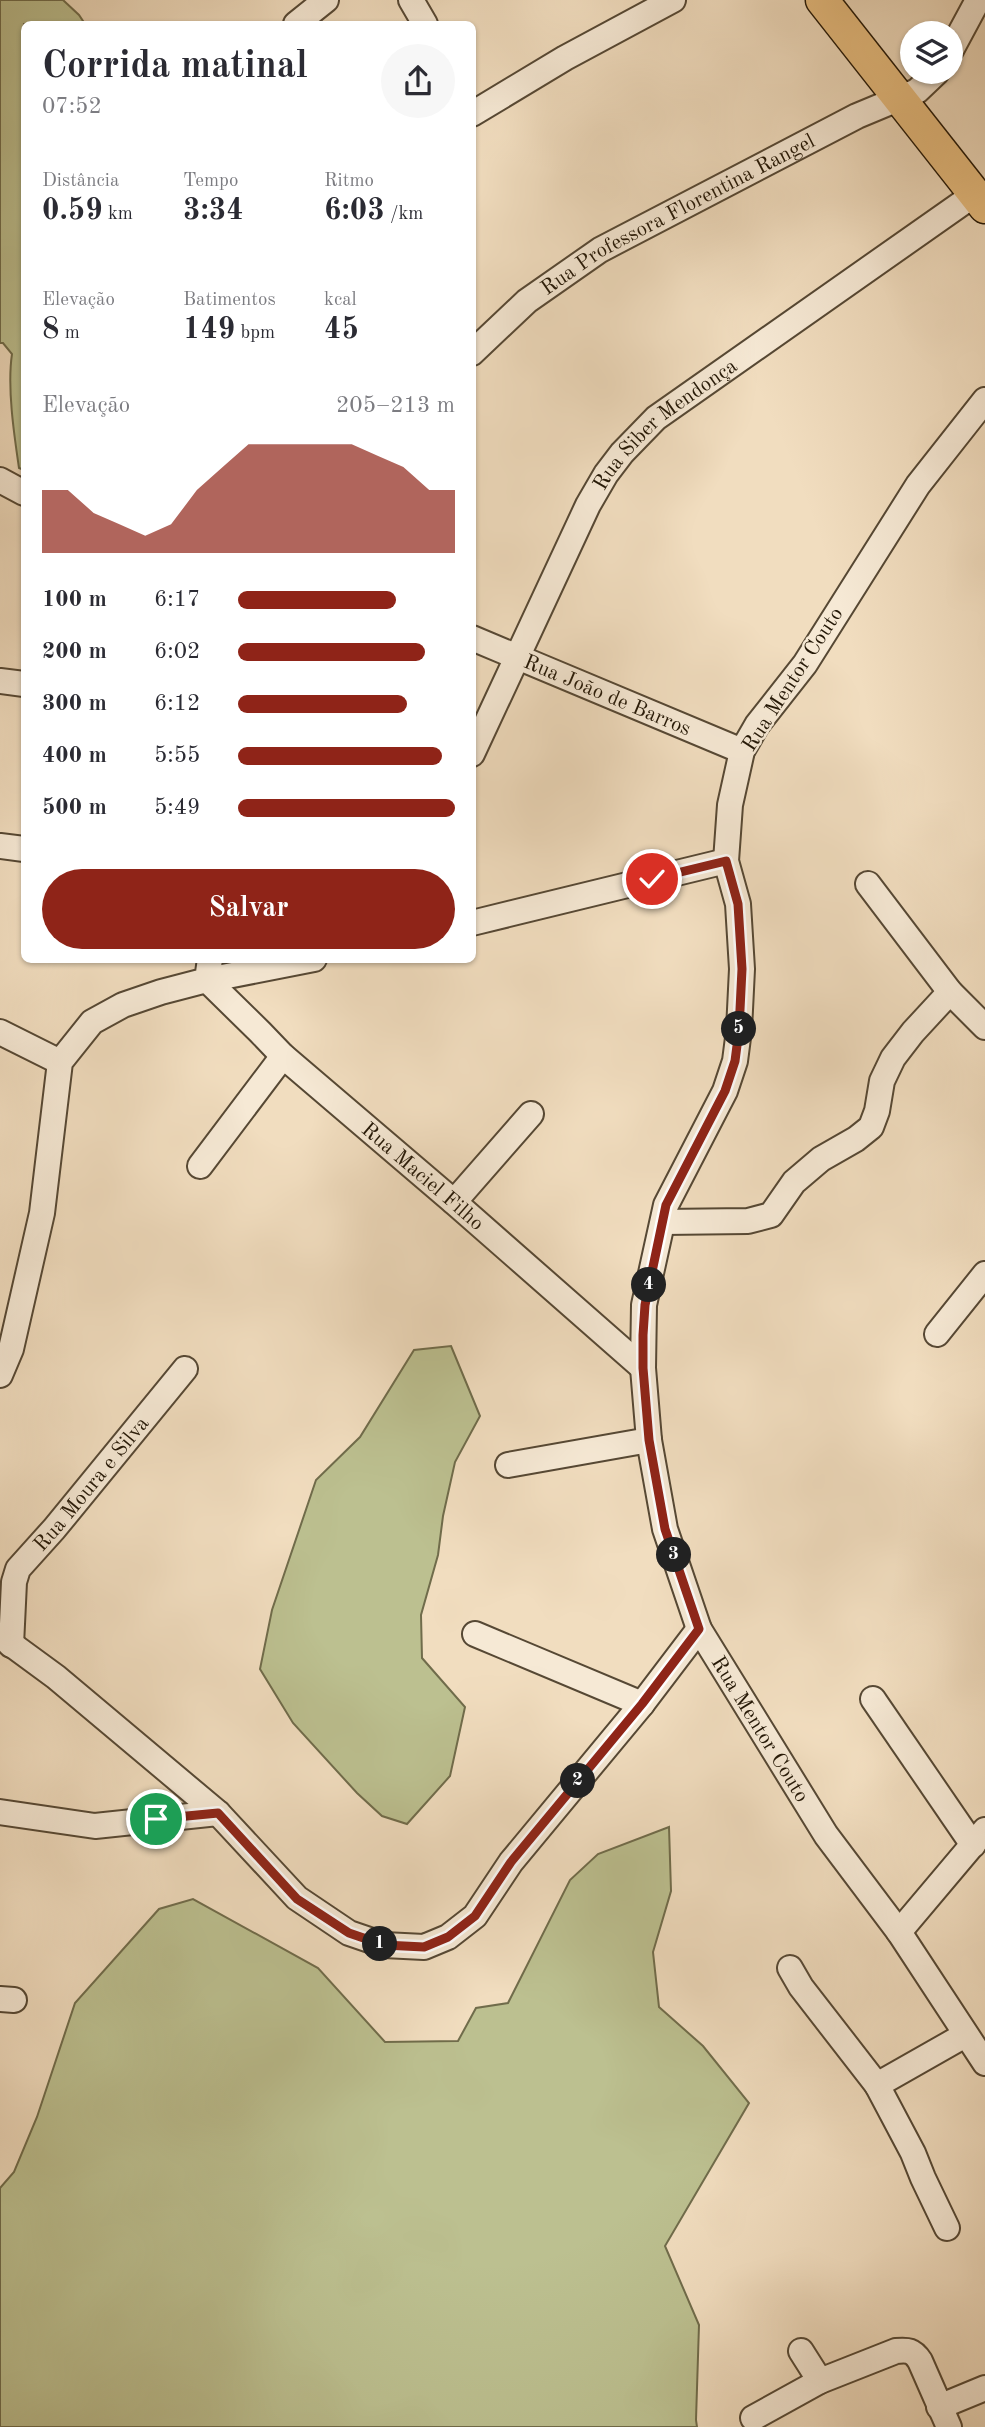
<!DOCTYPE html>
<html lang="pt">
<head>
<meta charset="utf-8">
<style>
  body { margin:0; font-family:"Old Standard TT",serif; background:#f7f7f7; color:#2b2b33; height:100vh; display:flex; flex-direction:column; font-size:26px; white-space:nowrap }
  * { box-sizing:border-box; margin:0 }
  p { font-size:23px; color:#7c7c81 }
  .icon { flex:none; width:38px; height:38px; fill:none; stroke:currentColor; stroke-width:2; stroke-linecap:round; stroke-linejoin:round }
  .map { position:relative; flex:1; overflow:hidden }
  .panel { position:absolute; left:21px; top:21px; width:455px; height:942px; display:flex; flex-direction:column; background:#fff; border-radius:10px; box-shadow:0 2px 5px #0004 }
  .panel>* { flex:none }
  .fabs { position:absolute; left:900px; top:21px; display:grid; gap:14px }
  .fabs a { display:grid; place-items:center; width:63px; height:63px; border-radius:50%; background:#fff; box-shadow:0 2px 5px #0004; font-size:35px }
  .pin { position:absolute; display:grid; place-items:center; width:60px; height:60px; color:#fff; margin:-30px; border:4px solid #fff; border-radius:50%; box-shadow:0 2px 7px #0007 }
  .km { position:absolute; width:35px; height:35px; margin:-18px; border-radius:50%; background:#222; color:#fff; font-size:19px; line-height:35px; text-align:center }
  .round { display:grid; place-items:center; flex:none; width:74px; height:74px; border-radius:37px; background:#f7f7f7 }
  .overview { display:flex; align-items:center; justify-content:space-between; height:119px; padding:0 21px }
  h1 { font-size:38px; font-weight:700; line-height:52px }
  .figures { display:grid; grid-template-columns:repeat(3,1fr); gap:10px; height:119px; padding:7px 21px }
  .figures div { display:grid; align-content:center }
  .figures b { font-size:30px; font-weight:700 }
  .figures small { font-size:19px; font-weight:400 }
  .figures p { font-size:19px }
  .chart { height:196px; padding:14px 21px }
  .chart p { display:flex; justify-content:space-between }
  .chart svg { width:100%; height:126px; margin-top:7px; fill:#8f2418; opacity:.7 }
  .button { display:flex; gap:14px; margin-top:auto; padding:14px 21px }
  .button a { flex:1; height:80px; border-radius:42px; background:#8f2418; color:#fff; font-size:28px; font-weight:700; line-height:80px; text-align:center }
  ul { padding:0 21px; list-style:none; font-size:23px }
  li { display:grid; grid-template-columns:112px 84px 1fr; align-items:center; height:52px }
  li i { height:18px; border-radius:9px; background:#8f2418 }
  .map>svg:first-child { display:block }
  .green { fill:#bcc090; stroke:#706c4b; stroke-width:2 }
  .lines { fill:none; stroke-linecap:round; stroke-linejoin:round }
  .minor-casing { stroke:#564834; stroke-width:28 }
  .major-casing { stroke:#231706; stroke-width:35 }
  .minor { stroke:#f6e9d5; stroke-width:24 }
  .major { stroke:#e8be80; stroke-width:32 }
  .route-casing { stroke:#fff; stroke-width:14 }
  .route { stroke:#8f2418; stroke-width:9 }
  .labels { text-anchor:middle; stroke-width:5; stroke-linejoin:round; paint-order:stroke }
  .street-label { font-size:21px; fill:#231706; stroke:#f6e9d5 }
</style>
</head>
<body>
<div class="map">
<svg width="985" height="2427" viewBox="0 0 985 2427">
  <rect width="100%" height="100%" fill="#f1ddbf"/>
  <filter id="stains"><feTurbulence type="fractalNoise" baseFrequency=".00286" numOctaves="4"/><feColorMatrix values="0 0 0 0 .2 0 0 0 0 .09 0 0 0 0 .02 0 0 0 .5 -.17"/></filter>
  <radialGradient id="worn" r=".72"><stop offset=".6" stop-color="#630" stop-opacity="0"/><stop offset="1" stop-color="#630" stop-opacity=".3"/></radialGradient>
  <g class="green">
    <path d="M0 0H63L79 15 85 24H24V470L19 468C14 434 7 387 12 354L3 343H0Z"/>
    <polygon points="451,1346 480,1416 455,1462 443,1516 438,1555 421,1615 422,1658 465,1707 450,1776 407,1824 382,1816 357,1793 293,1723 260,1669 272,1610 316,1480 360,1437 414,1350"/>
    <polygon points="669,1827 671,1891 653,1952 659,2007 703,2046 749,2103 665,2246 699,2325 696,2420 697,2427 0,2427 0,2188 14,2172 37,2117 75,2003 159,1909 193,1899 318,1968 385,2042 458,2041 476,2008 508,2003 570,1880 598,1854"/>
  </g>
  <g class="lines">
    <defs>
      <g id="minor">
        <polyline points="411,0 425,24"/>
        <polyline points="296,24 326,0"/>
        <polyline points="950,52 978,0"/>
        <polyline points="472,114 565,58 673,0"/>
        <path id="s1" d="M472 353 527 301 600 250 857 116 917 91 937 72"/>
        <path id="s2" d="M985 400 918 485 805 664 757 725 742 751 730 805 726 861 738 904 742 969 739 1030 735 1061 725 1091 666 1205 644 1305 643 1368 649 1440 665 1529 699 1629 826 1835 899 1932 985 2063"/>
        <polyline points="0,480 24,493"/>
        <path id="s3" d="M472 638 742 751"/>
        <polyline points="0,681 24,684"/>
        <path id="s4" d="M472 754 588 505 606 474 622 453 656 418 975 194"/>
        <polyline points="0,846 24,849"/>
        <polyline points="868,884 950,992 985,1027"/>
        <polyline points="472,923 726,861"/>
        <path id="s5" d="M207 980 260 1032 283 1056 454 1202 643 1368"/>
        <polyline points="207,980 314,959"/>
        <polyline points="0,1032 60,1062"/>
        <polyline points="200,1166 283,1056"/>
        <polyline points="454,1202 531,1114"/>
        <polyline points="663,1222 748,1221 771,1215 794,1182 821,1159 856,1139 871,1127 877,1111 882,1081 893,1058 913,1032 950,992"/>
        <polyline points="937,1334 985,1274"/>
        <polyline points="0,1375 11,1349 42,1213 60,1062 92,1022 123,1005 161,992 207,980 210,959"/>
        <polyline points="508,1465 649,1440"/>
        <polyline points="475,1634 642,1704"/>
        <polyline points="0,1636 56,1677 218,1813 297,1898 349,1933 384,1945 424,1947 448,1937 475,1916 511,1862 642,1704 699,1629"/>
        <path id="s6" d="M11 1645 14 1582 18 1569 54 1529 185 1369"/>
        <polyline points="873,1699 973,1845"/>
        <polyline points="0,1812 95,1826 218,1813"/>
        <polyline points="899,1932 985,1830"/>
        <polyline points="790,1968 801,1987 877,2085 913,2153 923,2178 947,2228"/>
        <polyline points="0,1999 14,2000"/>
        <polyline points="877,2085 965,2035"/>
        <polyline points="801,2351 820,2381"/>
        <polyline points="939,2407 985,2388"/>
        <path d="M753 2418 820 2381 896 2351C908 2350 913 2350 920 2361L949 2427"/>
      </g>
      <polyline id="major" points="822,0 985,207"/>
    </defs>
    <use href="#minor" class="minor-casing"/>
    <use href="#major" class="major-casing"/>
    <use href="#minor" class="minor"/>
    <use href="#major" class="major"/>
  </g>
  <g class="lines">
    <defs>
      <polyline id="route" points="156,1819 218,1813 297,1899 349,1933 384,1945 424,1947 448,1937 475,1916 511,1862 642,1704 699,1629 665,1529 649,1440 643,1368 643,1335 645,1305 666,1205 725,1091 735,1061 739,1030 742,969 738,904 726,861 652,879"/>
    </defs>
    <use href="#route" class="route-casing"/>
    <use href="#route" class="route"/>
  </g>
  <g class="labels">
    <g class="street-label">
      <text dy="7" stroke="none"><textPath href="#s1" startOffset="250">Rua Professora Florentina Rangel</textPath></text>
      <text dy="7" stroke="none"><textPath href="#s4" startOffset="388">Rua Siber Mendonça</textPath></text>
      <text transform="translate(792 679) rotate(-57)" y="7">Rua Mentor Couto</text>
      <text dy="7" stroke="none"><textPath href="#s3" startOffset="147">Rua João de Barros</textPath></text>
      <text dy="7" stroke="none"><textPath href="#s5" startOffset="292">Rua Maciel Filho</textPath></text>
      <text dy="7" stroke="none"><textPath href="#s6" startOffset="189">Rua Moura e Silva</textPath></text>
      <text dy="7" stroke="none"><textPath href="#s2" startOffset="1452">Rua Mentor Couto</textPath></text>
    </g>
  </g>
  <rect width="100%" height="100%" filter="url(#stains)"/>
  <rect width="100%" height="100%" fill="url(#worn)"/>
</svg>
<div class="fabs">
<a><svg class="icon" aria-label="layers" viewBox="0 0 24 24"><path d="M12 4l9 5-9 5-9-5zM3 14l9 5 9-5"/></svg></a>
</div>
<div class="pin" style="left:156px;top:1819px;background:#1e9e55"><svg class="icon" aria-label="arrive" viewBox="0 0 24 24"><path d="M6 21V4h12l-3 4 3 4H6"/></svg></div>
<div class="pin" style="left:652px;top:879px;background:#d93025"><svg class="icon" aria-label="check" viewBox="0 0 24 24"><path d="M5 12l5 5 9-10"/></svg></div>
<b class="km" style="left:380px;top:1944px">1</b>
<b class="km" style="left:578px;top:1781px">2</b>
<b class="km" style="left:674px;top:1555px">3</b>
<b class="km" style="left:649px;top:1285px">4</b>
<b class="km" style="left:739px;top:1029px">5</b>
<section class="panel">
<div class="overview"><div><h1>Corrida matinal</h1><p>07:52</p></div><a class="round"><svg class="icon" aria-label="share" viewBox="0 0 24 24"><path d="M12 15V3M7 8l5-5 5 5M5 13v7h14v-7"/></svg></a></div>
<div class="figures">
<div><p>Distância</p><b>0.59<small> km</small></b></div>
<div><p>Tempo</p><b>3:34</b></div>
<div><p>Ritmo</p><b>6:03<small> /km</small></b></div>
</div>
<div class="figures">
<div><p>Elevação</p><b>8<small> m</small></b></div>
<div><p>Batimentos</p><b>149<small> bpm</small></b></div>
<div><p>kcal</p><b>45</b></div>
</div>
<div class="chart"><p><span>Elevação</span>205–213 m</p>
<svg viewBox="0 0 160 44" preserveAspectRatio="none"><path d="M0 44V22L10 22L20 30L30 34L40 38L50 34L60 22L70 14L80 6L90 6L100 6L110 6L120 6L130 10L140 14L150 22L160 22V44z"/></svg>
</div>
<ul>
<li><b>100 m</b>6:17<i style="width:73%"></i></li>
<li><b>200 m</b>6:02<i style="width:86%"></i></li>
<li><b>300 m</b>6:12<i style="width:78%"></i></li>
<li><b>400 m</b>5:55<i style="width:94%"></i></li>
<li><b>500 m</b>5:49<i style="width:100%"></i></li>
</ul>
<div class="button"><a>Salvar</a></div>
</section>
</div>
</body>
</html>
